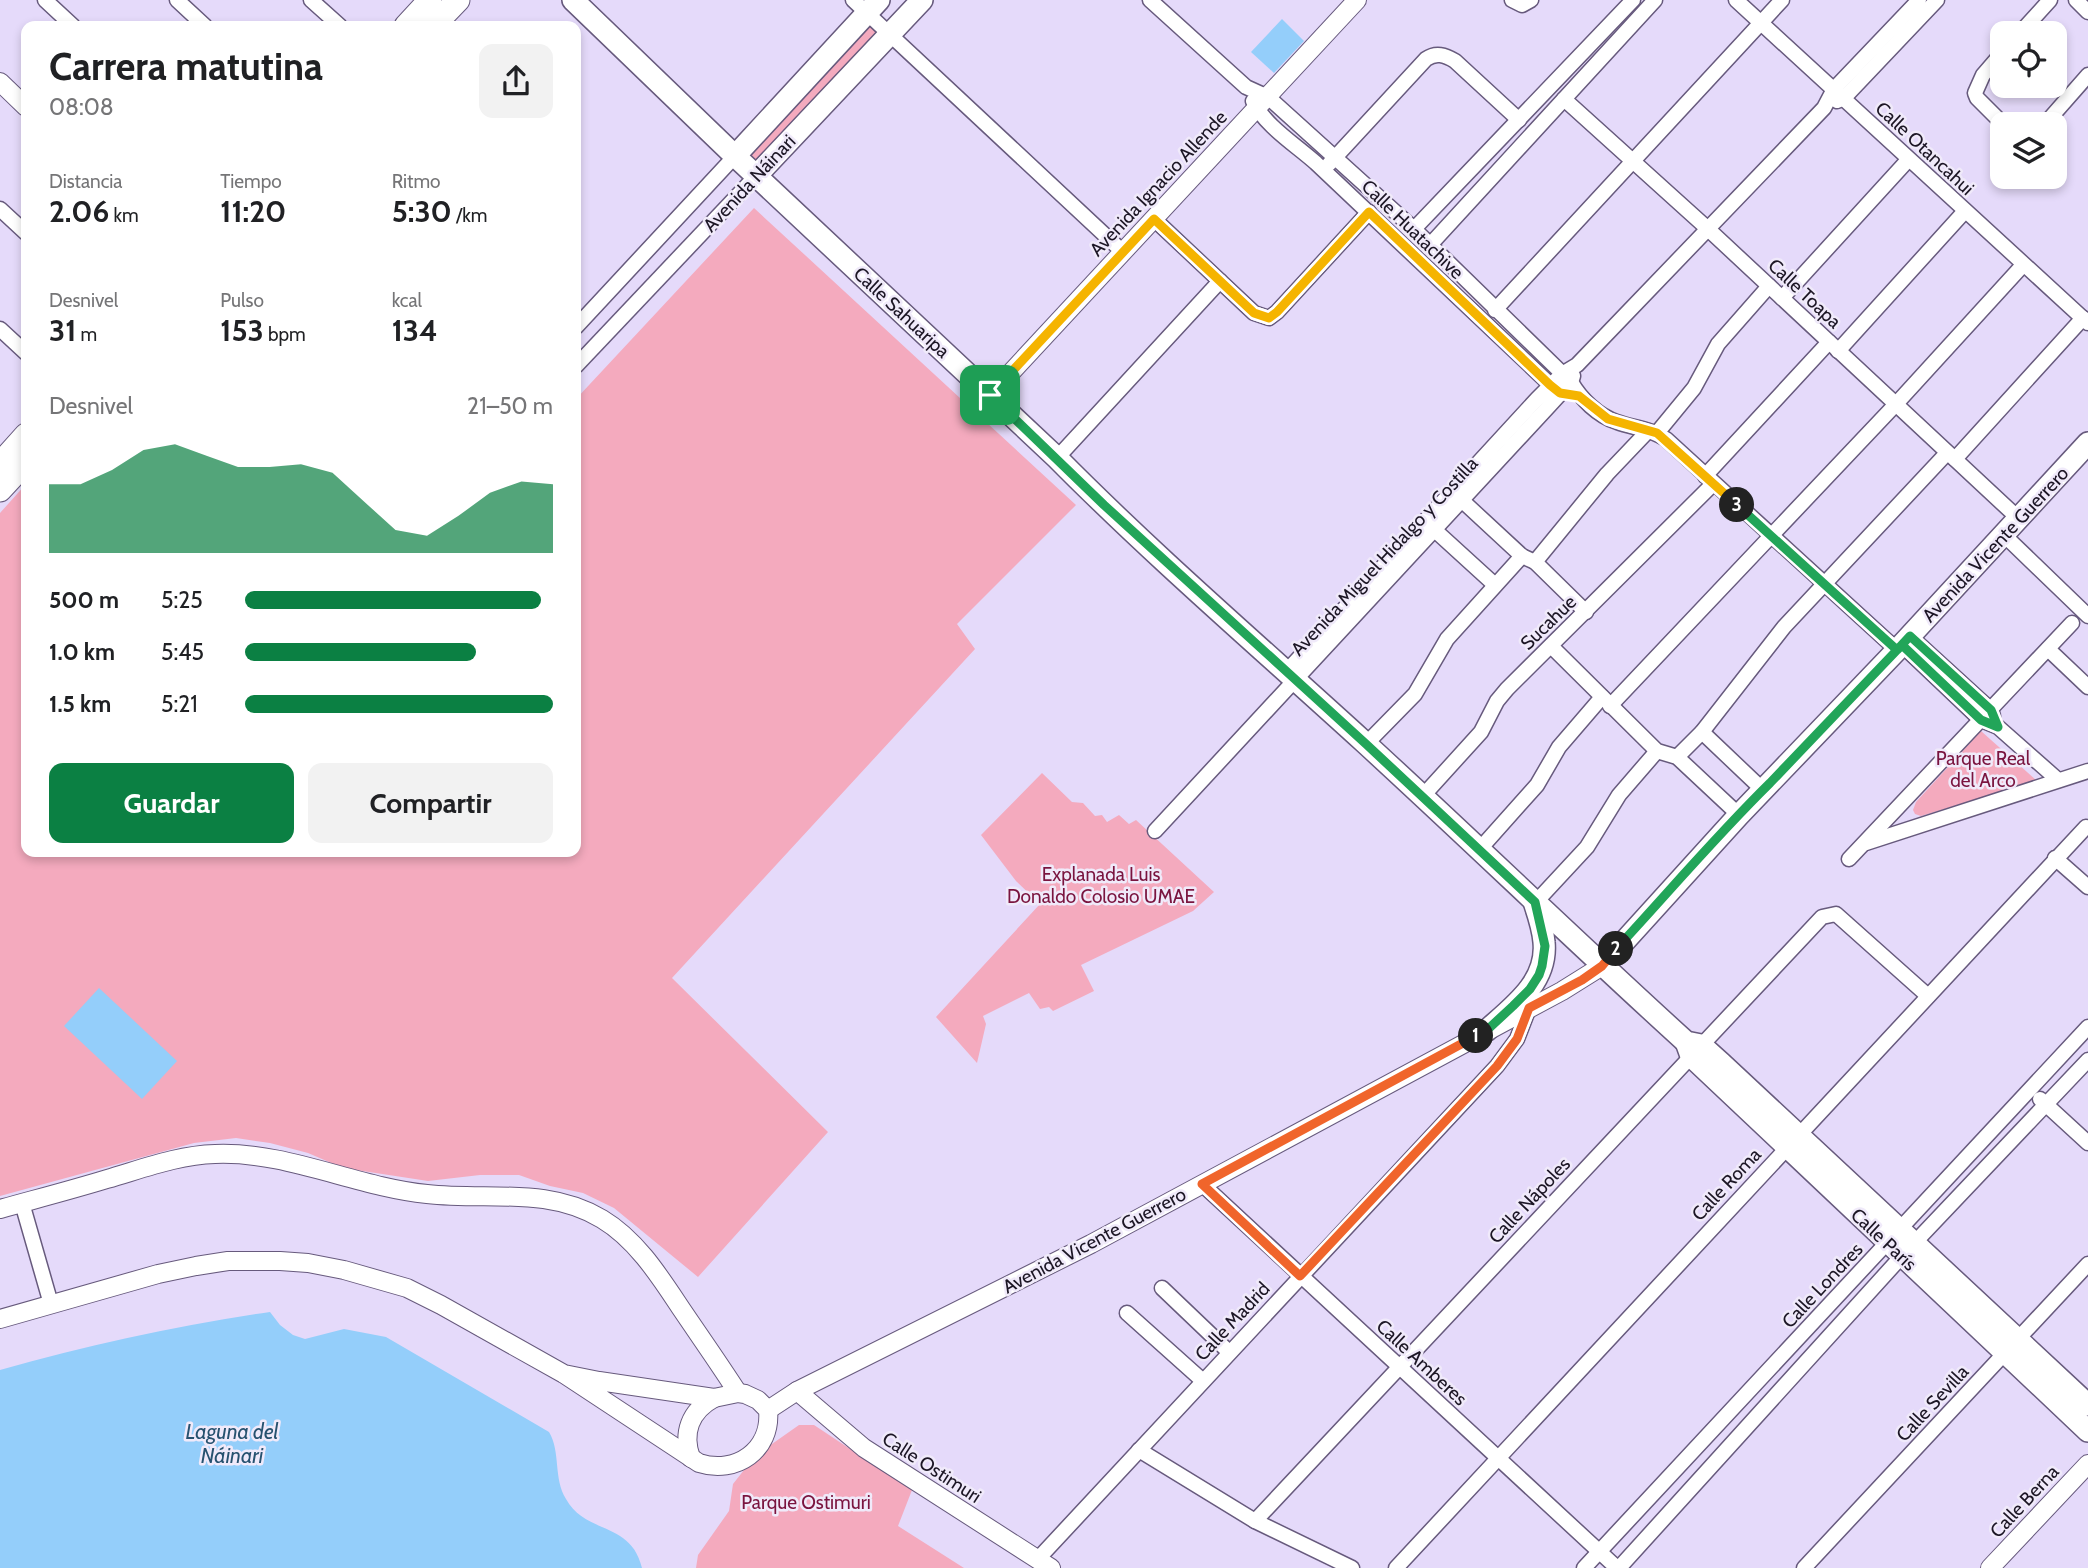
<!DOCTYPE html>
<html lang="es">
<head>
<meta charset="utf-8">
<style>
  body { margin:0; font-family:Cabin,sans-serif; background:#f2f2f2; color:#202124; height:100vh; display:flex; flex-direction:column; font-size:26px; white-space:nowrap }
  * { box-sizing:border-box; margin:0 }
  p { font-size:23px; color:#757577 }
  .icon { flex:none; width:38px; height:38px; fill:none; stroke:currentColor; stroke-width:2; stroke-linecap:round; stroke-linejoin:round }
  .map { position:relative; flex:1; overflow:hidden }
  .panel { position:absolute; left:21px; top:21px; width:560px; height:836px; display:flex; flex-direction:column; background:#fff; border-radius:14px; box-shadow:0 4px 10px #0003 }
  .panel>* { flex:none }
  .controls { position:absolute; left:1990px; top:21px; display:grid; gap:14px }
  .controls a { display:grid; place-items:center; width:77px; height:77px; border-radius:14px; background:#fff; box-shadow:0 4px 10px #0003; font-size:35px }
  .pin { position:absolute; display:grid; place-items:center; width:60px; height:60px; color:#fff; margin:-30px; border-radius:14px; box-shadow:0 4px 10px #0006 }
  .km { position:absolute; width:35px; height:35px; margin:-18px; border-radius:50%; background:#222; color:#fff; font-size:19px; line-height:35px; text-align:center }
  .round { display:grid; place-items:center; flex:none; width:74px; height:74px; border-radius:14px; background:#f2f2f2 }
  .headline { display:flex; align-items:center; justify-content:space-between; height:119px; padding:0 28px }
  h1 { font-size:38px; font-weight:700; line-height:52px }
  .metrics { display:grid; grid-template-columns:repeat(3,1fr); gap:10px; height:119px; padding:7px 28px }
  .metrics div { display:grid; align-content:center }
  .metrics b { font-size:30px; font-weight:700 }
  .metrics small { font-size:19px; font-weight:400 }
  .metrics p { font-size:19px }
  .chart { height:196px; padding:14px 28px }
  .chart p { display:flex; justify-content:space-between }
  .chart svg { width:100%; height:126px; margin-top:7px; fill:#0b8043; opacity:.7 }
  .button { display:flex; gap:14px; margin-top:auto; padding:14px 28px }
  .button a { flex:1; height:80px; border-radius:14px; background:#0b8043; color:#fff; font-size:28px; font-weight:700; line-height:80px; text-align:center }
  .button a+a { background:#f2f2f2; color:#202124 }
  ul { padding:0 28px; list-style:none; font-size:23px }
  li { display:grid; grid-template-columns:112px 84px 1fr; align-items:center; height:52px }
  li i { height:18px; border-radius:9px; background:#0b8043 }
  .map>svg:first-child { display:block }
  .green { fill:#f4aabe }
  .water { fill:#94cefa }
  .lines { fill:none; stroke-linecap:round; stroke-linejoin:round }
  .minor-casing { stroke:#675a7d; stroke-width:17 }
  .tertiary-casing { stroke:#675a7d; stroke-width:20 }
  .secondary-casing { stroke:#675a7d; stroke-width:24 }
  .primary-casing { stroke:#675a7d; stroke-width:25 }
  .minor { stroke:#fff; stroke-width:14 }
  .tertiary { stroke:#fff; stroke-width:18 }
  .secondary { stroke:#fff; stroke-width:21 }
  .primary { stroke:#fff; stroke-width:23 }
  .split-1-casing { stroke:#fff; stroke-width:14 }
  .split-2-casing { stroke:#fff; stroke-width:14 }
  .split-3-casing { stroke:#fff; stroke-width:14 }
  .split-4-casing { stroke:#fff; stroke-width:14 }
  .split-1 { stroke:#22a559; stroke-width:9 }
  .split-2 { stroke:#f0652b; stroke-width:9 }
  .split-3 { stroke:#22a559; stroke-width:9 }
  .split-4 { stroke:#f5b400; stroke-width:9 }
  .labels { text-anchor:middle; stroke-width:5; stroke-linejoin:round; paint-order:stroke }
  .street-label { font-size:19px; fill:#1c1625; stroke:#f0eafa }
  .park-label { font-size:19px; fill:#7a143f; stroke:#f0eafa }
  .water-label { font-size:21px; font-style:italic; fill:#275270; stroke:#f0eafa }
</style>
</head>
<body>
<div class="map">
<svg width="2088" height="1568" viewBox="0 0 2088 1568">
  <rect width="100%" height="100%" fill="#e5dafa"/>
  <g class="green">
    <polygon points="872,26 879,33 756,167 746,153 861,28"/>
    <polygon points="754,208 1076,505 957,624 975,649 672,978 828,1132 698,1277 614,1208 583,1193 550,1186 519,1175 480,1175 428,1181 343,1168 308,1153 270,1143 236,1138 194,1143 0,1196 0,513 26,484 26,852 576,852 576,399"/>
    <polygon points="1981,731 2037,781 1921,816 1915,814 1913,810 1916,802"/>
    <polygon points="1042,773 1072,802 1083,803 1095,816 1102,815 1107,822 1119,815 1129,824 1136,820 1214,892 1193,911 1081,965 1094,991 1053,1011 1049,1007 1040,1009 1029,993 983,1016 986,1024 977,1063 936,1017 1040,904 1016,881 981,835"/>
    <polygon points="799,1425 814,1425 912,1490 898,1526 964,1568 696,1568 698,1555 729,1511 733,1484 755,1456"/>
  </g>
  <g class="water">
    <polygon points="1282,19 1304,41 1274,73 1251,52"/>
    <polygon points="99,988 177,1061 142,1099 64,1026"/>
    <path d="M270 1312 280 1325 293 1335 305 1339 344 1329 386 1337 549 1432C561 1452 553 1478 566 1499 586 1535 631 1521 642 1568H0V1370C89 1345 179 1325 270 1312Z"/>
  </g>
  <g class="lines">
    <defs>
      <g id="minor">
        <polyline points="45,0 73,26"/>
        <polyline points="177,0 205,26"/>
        <polyline points="311,0 340,26"/>
        <polyline points="853,0 1123,252"/>
        <path d="M1150 0 1246 87 1268 97 1414 229 1571 382C1581 399 1598 416 1617 422 1634 428 1651 429 1666 439L1897 650"/>
        <polyline points="1512,0 1522,5 1531,0"/>
        <polyline points="1736,0 2088,323"/>
        <polyline points="2076,0 2088,12"/>
        <polyline points="2020,33 2050,0"/>
        <polyline points="2002,53 1983,75 1975,93 1977,98 2003,124"/>
        <polyline points="1564,99 1708,229 2018,518"/>
        <path d="M1253 101C1265 126 1296 145 1316 163L1557 391"/>
        <polyline points="1837,101 1844,98 1937,0"/>
        <polyline points="2045,124 2088,75"/>
        <path d="M1329 164 1426 59C1436 52 1445 55 1455 61L1519 120"/>
        <polyline points="0,209 26,233"/>
        <polyline points="1154,219 1254,313 1269,318 1277,312 1369,212"/>
        <polyline points="1414,229 1633,0"/>
        <polyline points="1430,245 1655,0"/>
        <polyline points="1782,298 1908,160"/>
        <polyline points="1495,310 1782,0"/>
        <polyline points="576,327 735,156"/>
        <polyline points="0,329 26,353"/>
        <polyline points="1838,351 1965,211"/>
        <polyline points="576,366 756,176"/>
        <polyline points="1657,433 1694,388 1718,344 1769,286"/>
        <polyline points="1057,458 1220,281"/>
        <polyline points="1955,459 2083,318"/>
        <polyline points="1705,476 1829,342"/>
        <polyline points="1455,494 1522,556 1535,562 1586,612"/>
        <polyline points="1427,523 1495,585"/>
        <polyline points="2004,535 2088,616"/>
        <polyline points="1535,562 1607,474 1648,431"/>
        <polyline points="1910,636 1991,710 1993,716"/>
        <polyline points="1902,645 1981,720 1998,727 2058,780"/>
        <polyline points="1551,646 1657,751 1677,757 1739,815"/>
        <polyline points="2048,649 2088,687"/>
        <polyline points="1286,672 1537,399 1562,374 1577,365 1824,108 1834,89 1919,0"/>
        <polyline points="1610,706 1896,404 2023,265"/>
        <polyline points="1702,732 1763,790"/>
        <polyline points="1366,744 1415,694 1447,639 1522,556"/>
        <polyline points="1677,757 1702,732 1784,627 1947,453"/>
        <polyline points="1422,797 1481,732 1497,701 1507,689 1713,484"/>
        <polyline points="1155,831 1549,406 1571,382 1573,376"/>
        <polyline points="1866,843 2088,771"/>
        <polyline points="1479,850 1537,785 1559,747 1602,697"/>
        <polyline points="2055,858 2088,887"/>
        <polyline points="1849,859 2072,623"/>
        <polyline points="1535,903 1587,847 1619,795 1657,751"/>
        <polyline points="2040,1099 2088,1143"/>
        <polyline points="1202,1184 1617,1568"/>
        <polyline points="22,1203 51,1304"/>
        <polyline points="1162,1288 1229,1352"/>
        <polyline points="1127,1313 1203,1381"/>
        <polyline points="1139,1450 1255,1521 1352,1568"/>
        <polyline points="1255,1521 1822,917 1836,914 1928,996"/>
        <polyline points="1037,1560 1497,1066 1517,1039 1529,1008"/>
        <polyline points="1396,1568 2086,827"/>
        <polyline points="1584,1568 2088,1027"/>
        <polyline points="1619,1568 1902,1256 2088,1060"/>
        <polyline points="1804,1568 2088,1264"/>
      </g>
      <g id="tertiary">
        <polyline points="0,82 26,107"/>
        <polyline points="990,395 1357,0"/>
        <path d="M0 1209C36 1199 71 1190 107 1179 142 1169 178 1155 215 1154 287 1151 356 1187 427 1194 488 1201 547 1186 602 1219 637 1240 660 1277 682 1310 701 1338 720 1365 738 1393"/>
        <path d="M0 1319 158 1274 196 1266 228 1261H280L308 1263 344 1270 407 1288 441 1305 564 1374 699 1463C736 1475 772 1450 768 1410L758 1400 745 1394 738 1393 714 1398 599 1381 564 1374"/>
        <polyline points="797,1391 864,1448 1051,1568"/>
        <polyline points="768,1410 797,1391 1091,1244 1562,991 1602,966"/>
        <path d="M691 1458C682 1433 690 1411 714 1398"/>
        <polyline points="1990,1568 2088,1464"/>
      </g>
      <g id="secondary">
        <path d="M573 0 735 156 1057 458C1155 557 1261 648 1364 742 1472 841 1577 943 1686 1042L1701 1045 1721 1063 2088 1405"/>
        <polyline points="735,156 879,0"/>
        <polyline points="756,176 922,0"/>
        <polyline points="1602,966 1739,815 1897,650 2088,443"/>
        <path d="M1486 1031C1513 1007 1548 982 1544 942 1543 929 1539 917 1535 905"/>
        <polyline points="1686,1042 1691,1056 2088,1431"/>
      </g>
      <g id="primary">
        <polyline points="406,26 430,0"/>
        <polyline points="433,26 458,0"/>
        <polyline points="0,464 26,435"/>
        <polyline points="0,490 26,462"/>
      </g>
    </defs>
    <use href="#minor" class="minor-casing"/>
    <use href="#tertiary" class="tertiary-casing"/>
    <use href="#secondary" class="secondary-casing"/>
    <use href="#primary" class="primary-casing"/>
    <use href="#minor" class="minor"/>
    <use href="#tertiary" class="tertiary"/>
    <use href="#secondary" class="secondary"/>
    <use href="#primary" class="primary"/>
  </g>
  <g class="lines">
    <defs>
      <polyline id="split-1" points="990,395 1104,505 1366,744 1535,902 1545,946 1542,966 1539,975 1530,989 1513,1006 1486,1031 1476,1036"/>
      <polyline id="split-2" points="1476,1036 1202,1184 1300,1276 1497,1066 1517,1039 1529,1008 1582,980 1602,966 1616,949"/>
      <path id="split-3" d="M1616 949C1667 894 1716 836 1770 783L1897 650 1902 645 1981 720 1998 727 1991 710 1910 636 1897 650 1737 505"/>
      <polyline id="split-4" points="990,395 1154,219 1254,313 1269,318 1277,312 1369,212 1550,385 1560,393 1579,396 1608,419 1657,433 1737,505"/>
    </defs>
    <use href="#split-1" class="split-1-casing"/>
    <use href="#split-2" class="split-2-casing"/>
    <use href="#split-3" class="split-3-casing"/>
    <use href="#split-4" class="split-4-casing"/>
    <use href="#split-1" class="split-1"/>
    <use href="#split-2" class="split-2"/>
    <use href="#split-3" class="split-3"/>
    <use href="#split-4" class="split-4"/>
  </g>
  <g class="labels">
    <g class="street-label">
      <text transform="translate(1925 148) rotate(43)" y="7">Calle Otancahui</text>
      <text transform="translate(749 183) rotate(-47)" y="7">Avenida Náinari</text>
      <text transform="translate(1158 183) rotate(-47)" y="7">Avenida Ignacio Allende</text>
      <text transform="translate(1413 229) rotate(44)" y="7">Calle Huatachive</text>
      <text transform="translate(1805 293) rotate(43)" y="7">Calle Toapa</text>
      <text transform="translate(902 312) rotate(43)" y="7">Calle Sahuaripa</text>
      <text transform="translate(1995 544) rotate(-47)" y="7">Avenida Vicente Guerrero</text>
      <text transform="translate(1384 556) rotate(-47)" y="7">Avenida Miguel Hidalgo y Costilla</text>
      <text transform="translate(1548 622) rotate(-44)" y="7">Sucahue</text>
      <text transform="translate(1726 1184) rotate(-47)" y="7">Calle Roma</text>
      <text transform="translate(1529 1200) rotate(-47)" y="7">Calle Nápoles</text>
      <text transform="translate(1884 1239) rotate(43)" y="7">Calle París</text>
      <text transform="translate(1094 1240) rotate(-28)" y="7">Avenida Vicente Guerrero</text>
      <text transform="translate(1822 1285) rotate(-47)" y="7">Calle Londres</text>
      <text transform="translate(1232 1321) rotate(-47)" y="7">Calle Madrid</text>
      <text transform="translate(1422 1362) rotate(43)" y="7">Calle Amberes</text>
      <text transform="translate(1932 1403) rotate(-47)" y="7">Calle Sevilla</text>
      <text transform="translate(932 1467) rotate(33)" y="7">Calle Ostimuri</text>
      <text transform="translate(2024 1501) rotate(-47)" y="7">Calle Berna</text>
    </g>
    <g class="park-label">
      <text x="1983" y="765">Parque Real<tspan x="1983" dy="22">del Arco</tspan></text>
      <text x="1101" y="881">Explanada Luis<tspan x="1101" dy="22">Donaldo Colosio UMAE</tspan></text>
      <text x="806" y="1509">Parque Ostimuri</text>
    </g>
    <g class="water-label">
      <text x="232" y="1439">Laguna del<tspan x="232" dy="24">Náinari</tspan></text>
    </g>
  </g>
</svg>
<div class="controls">
<a><svg class="icon" aria-label="locate" viewBox="0 0 24 24"><circle cx="12" cy="12" r="6"/><path d="M12 2v4M12 18v4M2 12h4M18 12h4"/></svg></a>
<a><svg class="icon" aria-label="layers" viewBox="0 0 24 24"><path d="M12 4l9 5-9 5-9-5zM3 14l9 5 9-5"/></svg></a>
</div>
<div class="pin" style="left:990px;top:395px;background:#1e9e55"><svg class="icon" aria-label="arrive" viewBox="0 0 24 24"><path d="M6 21V4h12l-3 4 3 4H6"/></svg></div>
<b class="km" style="left:1476px;top:1036px">1</b>
<b class="km" style="left:1616px;top:949px">2</b>
<b class="km" style="left:1737px;top:505px">3</b>
<section class="panel">
<div class="headline"><div><h1>Carrera matutina</h1><p>08:08</p></div><a class="round"><svg class="icon" aria-label="share" viewBox="0 0 24 24"><path d="M12 15V3M7 8l5-5 5 5M5 13v7h14v-7"/></svg></a></div>
<div class="metrics">
<div><p>Distancia</p><b>2.06<small> km</small></b></div>
<div><p>Tiempo</p><b>11:20</b></div>
<div><p>Ritmo</p><b>5:30<small> /km</small></b></div>
</div>
<div class="metrics">
<div><p>Desnivel</p><b>31<small> m</small></b></div>
<div><p>Pulso</p><b>153<small> bpm</small></b></div>
<div><p>kcal</p><b>134</b></div>
</div>
<div class="chart"><p><span>Desnivel</span>21–50 m</p>
<svg viewBox="0 0 160 44" preserveAspectRatio="none"><path d="M0 44V20L10 20L20 15L30 8L40 6L50 10L60 14L70 14L80 13L90 16L100 26L110 36L120 38L130 31L140 23L150 19L160 20V44z"/></svg>
</div>
<ul>
<li><b>500 m</b>5:25<i style="width:96%"></i></li>
<li><b>1.0 km</b>5:45<i style="width:75%"></i></li>
<li><b>1.5 km</b>5:21<i style="width:100%"></i></li>
</ul>
<div class="button"><a>Guardar</a><a>Compartir</a></div>
</section>
</div>
</body>
</html>
